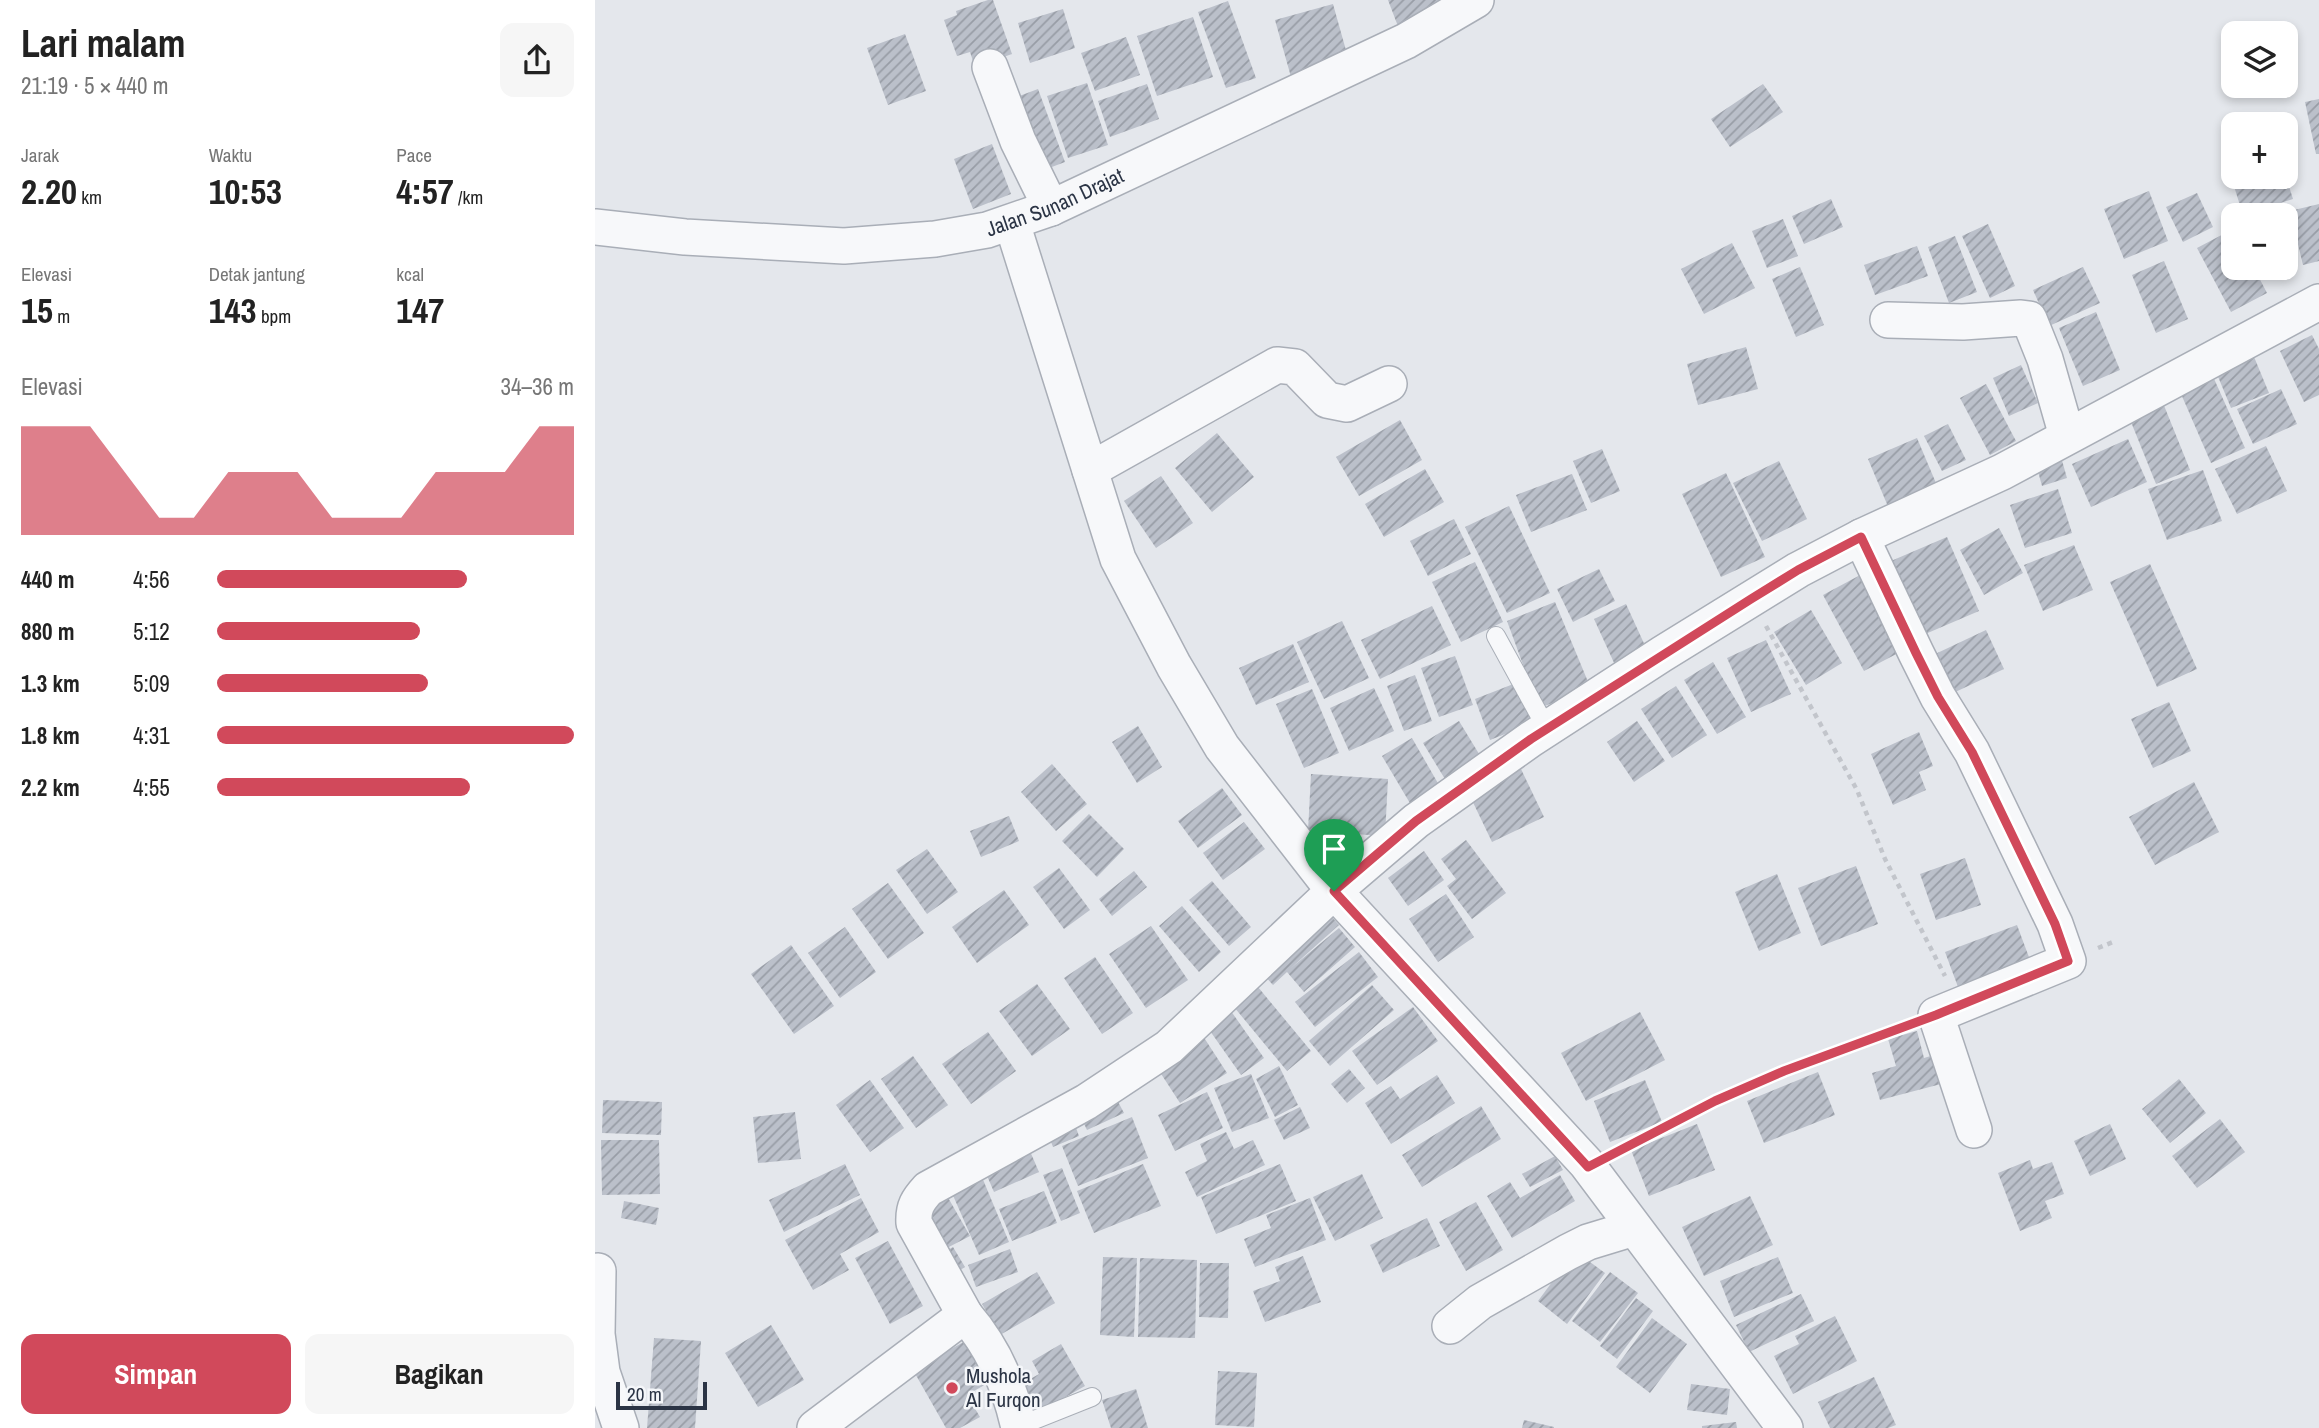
<!DOCTYPE html>
<html lang="id">
<head>
<meta charset="utf-8">
<style>
  body { margin:0; font-family:"Archivo Narrow",sans-serif; background:#f6f6f6; color:#222; height:100vh; display:flex; flex-direction:column; font-size:26px; white-space:nowrap }
  * { box-sizing:border-box; margin:0 }
  p { font-size:23px; color:#767676 }
  .icon { flex:none; width:38px; height:38px; fill:none; stroke:currentColor; stroke-width:2; stroke-linecap:round; stroke-linejoin:round }
  .map { position:relative; flex:1; overflow:hidden }
  .drawer { display:flex; flex-direction:column; background:#fff; width:595px }
  .drawer>* { flex:none }
  .fabs { position:absolute; left:1626px; top:21px; display:grid; gap:14px }
  .fabs a { display:grid; place-items:center; width:77px; height:77px; border-radius:14px; background:#fff; box-shadow:0 4px 10px #0003; font-size:35px }
  .scale { position:absolute; left:21px; bottom:18px; width:91px; box-sizing:border-box; padding-left:7px; border:4px solid #2b3445; border-top:0; font-size:19px; line-height:24px; white-space:nowrap; color:#2b3445; -webkit-text-stroke:5px #f4f6f9; paint-order:stroke }
  .pin { position:absolute; display:grid; place-items:center; width:60px; height:60px; color:#fff; margin:-72px -30px; border-radius:50% 50% 50% 0; rotate:-45deg; box-shadow:0 0 7px #0007 }
  .pin .icon { rotate:45deg }
  .round { display:grid; place-items:center; flex:none; width:74px; height:74px; border-radius:14px; background:#f6f6f6 }
  .summary { display:flex; align-items:center; justify-content:space-between; height:119px; padding:0 21px }
  h1 { font-size:38px; font-weight:700; line-height:52px }
  .figures { display:grid; grid-template-columns:repeat(3,1fr); gap:10px; height:119px; padding:7px 21px }
  .figures div { display:grid; align-content:center }
  .figures b { font-size:35px; font-weight:700 }
  .figures small { font-size:19px; font-weight:400 }
  .figures p { font-size:19px }
  .chart { height:196px; padding:14px 21px }
  .chart p { display:flex; justify-content:space-between }
  .chart svg { width:100%; height:126px; margin-top:7px; fill:#d1495b; opacity:.7 }
  .primary-button { display:flex; gap:14px; margin-top:auto; padding:14px 21px }
  .primary-button a { flex:1; height:80px; border-radius:14px; background:#d1495b; color:#fff; font-size:28px; font-weight:700; line-height:80px; text-align:center }
  .primary-button a+a { background:#f6f6f6; color:#222 }
  ul { padding:0 21px; list-style:none; font-size:23px }
  li { display:grid; grid-template-columns:112px 84px 1fr; align-items:center; height:52px }
  li i { height:18px; border-radius:9px; background:#d1495b }
  main { display:flex; flex:1; min-height:0 }
  .map>svg:first-child { display:block }
  .building { fill:url(#building-hatch) }
  .lines { fill:none; stroke-linecap:round; stroke-linejoin:round }
  .lane-casing { stroke:#a9aeb7; stroke-width:20 }
  .street-casing { stroke:#a9aeb7; stroke-width:38 }
  .path { stroke:#c2c5cb; stroke-width:4.5; stroke-dasharray:5 5; stroke-linecap:butt }
  .lane { stroke:#f7f8fa; stroke-width:18 }
  .street { stroke:#f7f8fa; stroke-width:35 }
  .route-casing { stroke:#fff; stroke-width:14 }
  .route { stroke:#d1495b; stroke-width:9 }
  .poi-dot { fill:#d1495b; stroke:#f4f6f9; stroke-width:2.5 }
  .labels { text-anchor:middle; stroke-width:5; stroke-linejoin:round; paint-order:stroke }
  .street-label { font-size:21px; fill:#2b3445; stroke:#f4f6f9 }
  .poi-label { font-size:21px; fill:#2b3445; stroke:#f4f6f9; text-anchor:start }
</style>
</head>
<body>
<main>
<section class="drawer">
<div class="summary"><div><h1>Lari malam</h1><p>21:19 · 5 × 440 m</p></div><a class="round"><svg class="icon" aria-label="share" viewBox="0 0 24 24"><path d="M12 15V3M7 8l5-5 5 5M5 13v7h14v-7"/></svg></a></div>
<div class="figures">
<div><p>Jarak</p><b>2.20<small> km</small></b></div>
<div><p>Waktu</p><b>10:53</b></div>
<div><p>Pace</p><b>4:57<small> /km</small></b></div>
</div>
<div class="figures">
<div><p>Elevasi</p><b>15<small> m</small></b></div>
<div><p>Detak jantung</p><b>143<small> bpm</small></b></div>
<div><p>kcal</p><b>147</b></div>
</div>
<div class="chart"><p><span>Elevasi</span>34–36 m</p>
<svg viewBox="0 0 160 44" preserveAspectRatio="none"><path d="M0 44V6L10 6L20 6L30 22L40 38L50 38L60 22L70 22L80 22L90 38L100 38L110 38L120 22L130 22L140 22L150 6L160 6V44z"/></svg>
</div>
<ul>
<li><b>440 m</b>4:56<i style="width:70%"></i></li>
<li><b>880 m</b>5:12<i style="width:57%"></i></li>
<li><b>1.3 km</b>5:09<i style="width:59%"></i></li>
<li><b>1.8 km</b>4:31<i style="width:100%"></i></li>
<li><b>2.2 km</b>4:55<i style="width:71%"></i></li>
</ul>
<div class="primary-button"><a>Simpan</a><a>Bagikan</a></div>
</section>
<div class="map">
<svg width="1724" height="1428" viewBox="0 0 1724 1428">
  <defs>
    <pattern id="building-hatch" width="6" height="6" patternUnits="userSpaceOnUse" patternTransform="scale(1.75)"><rect width="6" height="6" fill="#bbc0ca"/><path d="M-1 1l2-2M0 6l6-6M5 7l2-2" fill="none" stroke="#989da6"/></pattern>
  </defs>
  <rect width="100%" height="100%" fill="#e4e7ec"/>
  <g class="building">
    <polygon points="393,0 398,0 417,54 380,67 375,52 362,56 349,20 362,15 361,11"/>
    <polygon points="793,0 863,0 804,29"/>
    <polygon points="633,1 661,78 631,88 603,12"/>
    <polygon points="738,4 754,61 696,77 680,20"/>
    <polygon points="468,9 480,48 435,63 423,23"/>
    <polygon points="598,17 618,77 562,96 542,36"/>
    <polygon points="310,34 331,91 293,105 272,48"/>
    <polygon points="531,37 545,75 500,91 486,53"/>
    <polygon points="492,83 513,145 473,158 452,96"/>
    <polygon points="552,84 564,119 515,137 503,101"/>
    <polygon points="1168,84 1188,112 1135,147 1116,119"/>
    <polygon points="443,89 470,162 441,173 414,100"/>
    <polygon points="1724,99 1724,154 1721,154 1710,102"/>
    <polygon points="397,144 416,194 378,209 359,159"/>
    <polygon points="1656,177 1691,177 1698,199 1648,215 1638,183"/>
    <polygon points="1554,191 1573,241 1529,259 1509,209"/>
    <polygon points="1602,193 1618,227 1588,242 1571,207"/>
    <polygon points="1236,199 1248,227 1209,244 1197,216"/>
    <polygon points="1724,204 1724,261 1708,265 1695,211"/>
    <polygon points="1188,219 1203,256 1172,268 1157,231"/>
    <polygon points="1393,224 1420,286 1395,298 1367,236"/>
    <polygon points="1638,229 1638,268 1659,268 1672,293 1636,312 1602,248"/>
    <polygon points="1360,236 1382,292 1354,303 1333,247"/>
    <polygon points="1137,243 1160,288 1109,314 1086,269"/>
    <polygon points="1322,246 1333,276 1280,295 1269,265"/>
    <polygon points="1569,261 1593,319 1561,333 1537,275"/>
    <polygon points="1205,267 1229,325 1201,337 1177,279"/>
    <polygon points="1488,267 1505,303 1454,326 1438,290"/>
    <polygon points="1501,312 1525,370 1488,386 1464,328"/>
    <polygon points="1717,335 1724,349 1724,395 1709,402 1685,351"/>
    <polygon points="1151,347 1163,389 1103,405 1092,364"/>
    <polygon points="1657,352 1674,393 1636,408 1619,367"/>
    <polygon points="1426,365 1443,403 1414,416 1398,378"/>
    <polygon points="1616,372 1650,448 1616,463 1583,387"/>
    <polygon points="1391,384 1421,441 1395,455 1365,398"/>
    <polygon points="1686,389 1702,424 1658,444 1642,409"/>
    <polygon points="1568,403 1595,470 1561,484 1534,417"/>
    <polygon points="805,420 827,460 764,496 741,457"/>
    <polygon points="1353,424 1371,460 1347,471 1329,436"/>
    <polygon points="622,433 659,477 617,512 580,468"/>
    <polygon points="1322,438 1346,495 1297,516 1273,459"/>
    <polygon points="1533,439 1552,482 1496,507 1477,464"/>
    <polygon points="1671,446 1692,491 1642,514 1620,469"/>
    <polygon points="1007,449 1025,491 996,503 978,461"/>
    <polygon points="1464,450 1472,478 1447,486 1439,457"/>
    <polygon points="1184,461 1212,519 1167,541 1138,483"/>
    <polygon points="830,469 849,502 789,537 770,504"/>
    <polygon points="1608,470 1627,521 1572,540 1553,489"/>
    <polygon points="1131,473 1170,557 1126,577 1087,494"/>
    <polygon points="977,474 992,510 936,532 921,495"/>
    <polygon points="566,476 598,523 561,548 529,501"/>
    <polygon points="1463,489 1477,533 1430,548 1415,505"/>
    <polygon points="914,506 955,593 912,613 870,527"/>
    <polygon points="859,519 876,554 833,576 815,541"/>
    <polygon points="1404,528 1428,573 1389,595 1365,550"/>
    <polygon points="1352,537 1384,611 1328,635 1296,561"/>
    <polygon points="1479,545 1498,590 1448,611 1429,565"/>
    <polygon points="880,562 908,622 866,642 837,582"/>
    <polygon points="1555,564 1602,669 1562,687 1515,582"/>
    <polygon points="1004,569 1020,601 978,622 962,589"/>
    <polygon points="1269,573 1309,650 1269,671 1228,595"/>
    <polygon points="960,602 996,689 944,708 912,621"/>
    <polygon points="1031,604 1052,650 1020,665 999,619"/>
    <polygon points="837,606 856,645 785,679 766,640"/>
    <polygon points="1216,610 1247,663 1211,685 1179,632"/>
    <polygon points="747,621 774,678 729,699 702,642"/>
    <polygon points="1391,630 1409,669 1354,695 1336,656"/>
    <polygon points="1171,640 1196,694 1156,712 1132,658"/>
    <polygon points="698,644 714,682 661,705 644,668"/>
    <polygon points="860,656 878,705 844,717 826,668"/>
    <polygon points="1118,662 1151,717 1122,734 1089,680"/>
    <polygon points="820,675 837,721 809,731 792,686"/>
    <polygon points="921,683 938,723 895,740 880,699"/>
    <polygon points="1081,686 1112,735 1077,758 1046,709"/>
    <polygon points="779,688 799,731 754,751 735,708"/>
    <polygon points="717,689 744,753 709,768 681,704"/>
    <polygon points="1574,702 1596,751 1558,768 1536,719"/>
    <polygon points="864,721 892,767 856,789 828,743"/>
    <polygon points="1042,721 1070,761 1039,782 1012,742"/>
    <polygon points="543,726 567,767 542,783 517,742"/>
    <polygon points="1324,732 1338,766 1324,772 1331,790 1298,805 1276,754"/>
    <polygon points="817,738 848,792 819,810 787,756"/>
    <polygon points="457,764 492,804 461,831 426,792"/>
    <polygon points="926,769 949,817 897,842 874,794"/>
    <polygon points="716,774 793,779 790,836 713,831"/>
    <polygon points="1599,782 1624,832 1560,865 1534,817"/>
    <polygon points="627,788 647,815 603,848 583,821"/>
    <polygon points="494,814 529,849 502,877 467,841"/>
    <polygon points="414,816 424,841 386,857 375,831"/>
    <polygon points="649,822 670,849 628,880 608,853"/>
    <polygon points="871,840 911,893 877,919 852,886 861,879 846,859"/>
    <polygon points="332,849 363,892 332,914 301,870"/>
    <polygon points="829,851 849,880 813,906 793,878"/>
    <polygon points="1370,858 1386,905 1341,920 1325,874"/>
    <polygon points="1261,866 1283,924 1226,946 1203,888"/>
    <polygon points="464,868 495,910 469,929 438,887"/>
    <polygon points="539,871 552,887 517,916 504,899"/>
    <polygon points="1182,874 1206,933 1164,951 1140,892"/>
    <polygon points="617,881 656,927 634,946 594,900"/>
    <polygon points="293,883 329,933 293,959 257,909"/>
    <polygon points="409,890 434,925 382,963 357,927"/>
    <polygon points="851,894 879,937 843,962 814,919"/>
    <polygon points="587,906 626,952 604,972 564,926"/>
    <polygon points="728,907 744,925 696,968 744,928 760,947 709,992 692,972 678,985 661,966"/>
    <polygon points="1422,925 1438,968 1366,995 1350,952"/>
    <polygon points="556,926 593,980 551,1008 514,954"/>
    <polygon points="250,927 281,972 245,998 213,953"/>
    <polygon points="196,945 239,1006 199,1034 156,974"/>
    <polygon points="764,952 783,977 720,1027 700,1002"/>
    <polygon points="500,957 538,1013 507,1034 469,978"/>
    <polygon points="442,984 475,1029 437,1056 404,1011"/>
    <polygon points="777,985 799,1010 735,1066 714,1041"/>
    <polygon points="663,987 716,1051 692,1071 639,1007"/>
    <polygon points="631,1004 669,1058 646,1075 608,1021"/>
    <polygon points="818,1007 843,1041 782,1085 757,1051"/>
    <polygon points="1045,1012 1070,1060 991,1101 966,1053"/>
    <polygon points="1322,1031 1329,1058 1339,1055 1346,1084 1285,1100 1277,1073 1301,1066 1293,1039"/>
    <polygon points="393,1032 421,1071 376,1104 347,1064"/>
    <polygon points="606,1033 632,1073 585,1103 559,1063"/>
    <polygon points="318,1056 353,1105 321,1128 286,1079"/>
    <polygon points="684,1066 703,1105 680,1117 661,1079"/>
    <polygon points="754,1069 770,1088 752,1103 736,1084"/>
    <polygon points="1223,1072 1240,1115 1169,1143 1152,1101"/>
    <polygon points="656,1074 674,1118 637,1132 619,1088"/>
    <polygon points="842,1075 860,1103 796,1144 770,1103 796,1086 805,1099"/>
    <polygon points="1584,1079 1611,1113 1575,1143 1547,1109"/>
    <polygon points="275,1080 309,1128 275,1152 241,1105"/>
    <polygon points="1050,1080 1067,1122 1015,1142 999,1101"/>
    <polygon points="612,1092 628,1128 580,1151 563,1115"/>
    <polygon points="520,1096 529,1113 492,1130 484,1113"/>
    <polygon points="8,1100 67,1102 66,1135 7,1133"/>
    <polygon points="886,1106 906,1139 827,1187 807,1155"/>
    <polygon points="705,1107 715,1128 689,1140 679,1120"/>
    <polygon points="200,1112 206,1159 163,1163 158,1117"/>
    <polygon points="477,1117 484,1136 458,1147 451,1129"/>
    <polygon points="537,1117 553,1158 483,1186 467,1146"/>
    <polygon points="1625,1119 1650,1152 1602,1188 1577,1156"/>
    <polygon points="1102,1124 1120,1170 1054,1196 1036,1150"/>
    <polygon points="1515,1124 1531,1159 1495,1176 1479,1141"/>
    <polygon points="631,1132 639,1149 658,1140 670,1165 602,1197 590,1172 612,1161 605,1144"/>
    <polygon points="6,1140 64,1140 65,1194 7,1195"/>
    <polygon points="431,1142 444,1172 399,1192 386,1162"/>
    <polygon points="960,1156 968,1170 935,1187 927,1174"/>
    <polygon points="1435,1160 1438,1169 1457,1162 1469,1194 1450,1201 1457,1218 1425,1231 1403,1173"/>
    <polygon points="250,1164 265,1195 189,1232 174,1200"/>
    <polygon points="548,1164 566,1206 499,1233 482,1191"/>
    <polygon points="685,1164 701,1201 621,1234 606,1197"/>
    <polygon points="467,1168 485,1213 466,1221 448,1175"/>
    <polygon points="384,1170 414,1242 384,1255 353,1184"/>
    <polygon points="767,1174 788,1218 740,1241 718,1197"/>
    <polygon points="965,1175 980,1201 917,1238 892,1196 915,1182 925,1198"/>
    <polygon points="449,1191 462,1223 417,1241 404,1209"/>
    <polygon points="351,1194 375,1236 350,1249 327,1208"/>
    <polygon points="1155,1196 1178,1245 1109,1276 1087,1227"/>
    <polygon points="266,1198 284,1232 245,1254 254,1270 218,1290 190,1240"/>
    <polygon points="715,1198 731,1240 660,1267 649,1239 676,1228 671,1215"/>
    <polygon points="29,1201 64,1208 61,1225 26,1218"/>
    <polygon points="881,1202 908,1250 871,1271 844,1222"/>
    <polygon points="832,1218 845,1246 788,1273 775,1245"/>
    <polygon points="293,1241 328,1306 295,1324 260,1258"/>
    <polygon points="358,1247 370,1267 355,1276 343,1256"/>
    <polygon points="415,1249 423,1272 381,1287 373,1265"/>
    <polygon points="980,1251 1010,1273 972,1324 943,1301"/>
    <polygon points="708,1256 726,1302 670,1322 658,1291 685,1281 680,1267"/>
    <polygon points="508,1257 542,1258 539,1337 505,1335"/>
    <polygon points="1183,1257 1198,1293 1139,1317 1125,1281"/>
    <polygon points="545,1258 602,1260 600,1338 543,1337"/>
    <polygon points="605,1263 634,1263 633,1318 604,1317"/>
    <polygon points="442,1272 460,1303 405,1335 387,1304"/>
    <polygon points="1015,1272 1043,1293 1005,1342 977,1321"/>
    <polygon points="1206,1294 1219,1321 1154,1352 1141,1325"/>
    <polygon points="1041,1298 1058,1311 1022,1359 1005,1346"/>
    <polygon points="1240,1316 1262,1361 1198,1394 1179,1356 1204,1344 1200,1336"/>
    <polygon points="1057,1318 1092,1344 1055,1393 1021,1367"/>
    <polygon points="176,1325 209,1380 163,1407 130,1353"/>
    <polygon points="59,1338 106,1341 100,1428 52,1428"/>
    <polygon points="374,1339 398,1380 372,1395 385,1417 365,1428 351,1428 318,1370"/>
    <polygon points="466,1344 490,1386 439,1415 423,1386 444,1374 437,1361"/>
    <polygon points="623,1371 662,1373 659,1427 620,1425"/>
    <polygon points="1279,1377 1301,1425 1293,1428 1235,1428 1223,1402"/>
    <polygon points="1096,1384 1135,1389 1132,1415 1092,1410"/>
    <polygon points="541,1389 553,1428 516,1428 507,1400"/>
    <polygon points="929,1420 959,1427 959,1428 927,1428"/>
    <polygon points="1141,1422 1142,1428 1107,1428 1107,1426"/>
  </g>
  <g class="lines">
    <defs>
      <g id="lane">
        <polyline points="901,636 952,729"/>
        <polyline points="424,1426 497,1397"/>
      </g>
      <g id="street">
        <polyline points="395,67 423,141 456,208"/>
        <polyline points="417,223 523,559 579,666 627,747 739,891 991,1163 1190,1428"/>
        <path id="s1" d="M0 227 90 237 249 246 340 239 392 230 456 208 811 41 881 0"/>
        <polyline points="1293,320 1368,322 1426,318 1434,319 1450,359 1472,436"/>
        <polyline points="495,470 682,365 700,367 732,400 752,404 794,384"/>
        <polyline points="1266,537 1321,653 1343,697 1377,752 1460,924 1473,961 1341,1015 1379,1130"/>
        <polyline points="3,1271 2,1334 7,1372 26,1428"/>
        <path d="M370 1315C398 1347 415 1387 424 1428"/>
        <polyline points="855,1326 885,1302 973,1252 993,1242 1039,1228"/>
        <path d="M220 1428 370 1315 319 1223C318 1207 323 1200 333 1189L491 1102 574 1047 739 891 821 821 936 739 1067 654 1203 570 1266 537 1407 472 1724 302"/>
      </g>
    </defs>
    <use href="#lane" class="lane-casing"/>
    <use href="#street" class="street-casing"/>
    <g class="path">
      <polyline points="1171,626 1262,790 1290,859 1350,976"/>
      <polyline points="1503,948 1518,942"/>
      <polyline points="1021,1153 1120,1101 1189,1071 1311,1026"/>
    </g>
    <use href="#lane" class="lane"/>
    <use href="#street" class="street"/>
  </g>
  <g class="lines">
    <defs>
      <polygon id="route" points="1266,537 1321,653 1343,697 1377,752 1460,924 1473,961 1341,1015 1189,1071 1120,1101 993,1167 739,891 821,821 936,739 1156,599 1203,570"/>
    </defs>
    <use href="#route" class="route-casing"/>
    <use href="#route" class="route"/>
  </g>
  <circle class="poi-dot" cx="357" cy="1388" r="7"/>
  <g class="labels">
    <g class="street-label">
      <text dy="7" stroke="none"><textPath href="#s1" startOffset="467">Jalan Sunan Drajat</textPath></text>
    </g>
    <g class="poi-label">
      <text x="371" y="1383">Mushola<tspan x="371" dy="24">Al Furqon</tspan></text>
    </g>
  </g>
</svg>
<div class="fabs">
<a><svg class="icon" aria-label="layers" viewBox="0 0 24 24"><path d="M12 4l9 5-9 5-9-5zM3 14l9 5 9-5"/></svg></a>
<a>+</a>
<a>−</a>
</div>
<div class="scale">20 m</div>
<div class="pin" style="left:739px;top:891px;background:#1e9e55"><svg class="icon" aria-label="arrive" viewBox="0 0 24 24"><path d="M6 21V4h12l-3 4 3 4H6"/></svg></div>
</div>
</main>
</body>
</html>
